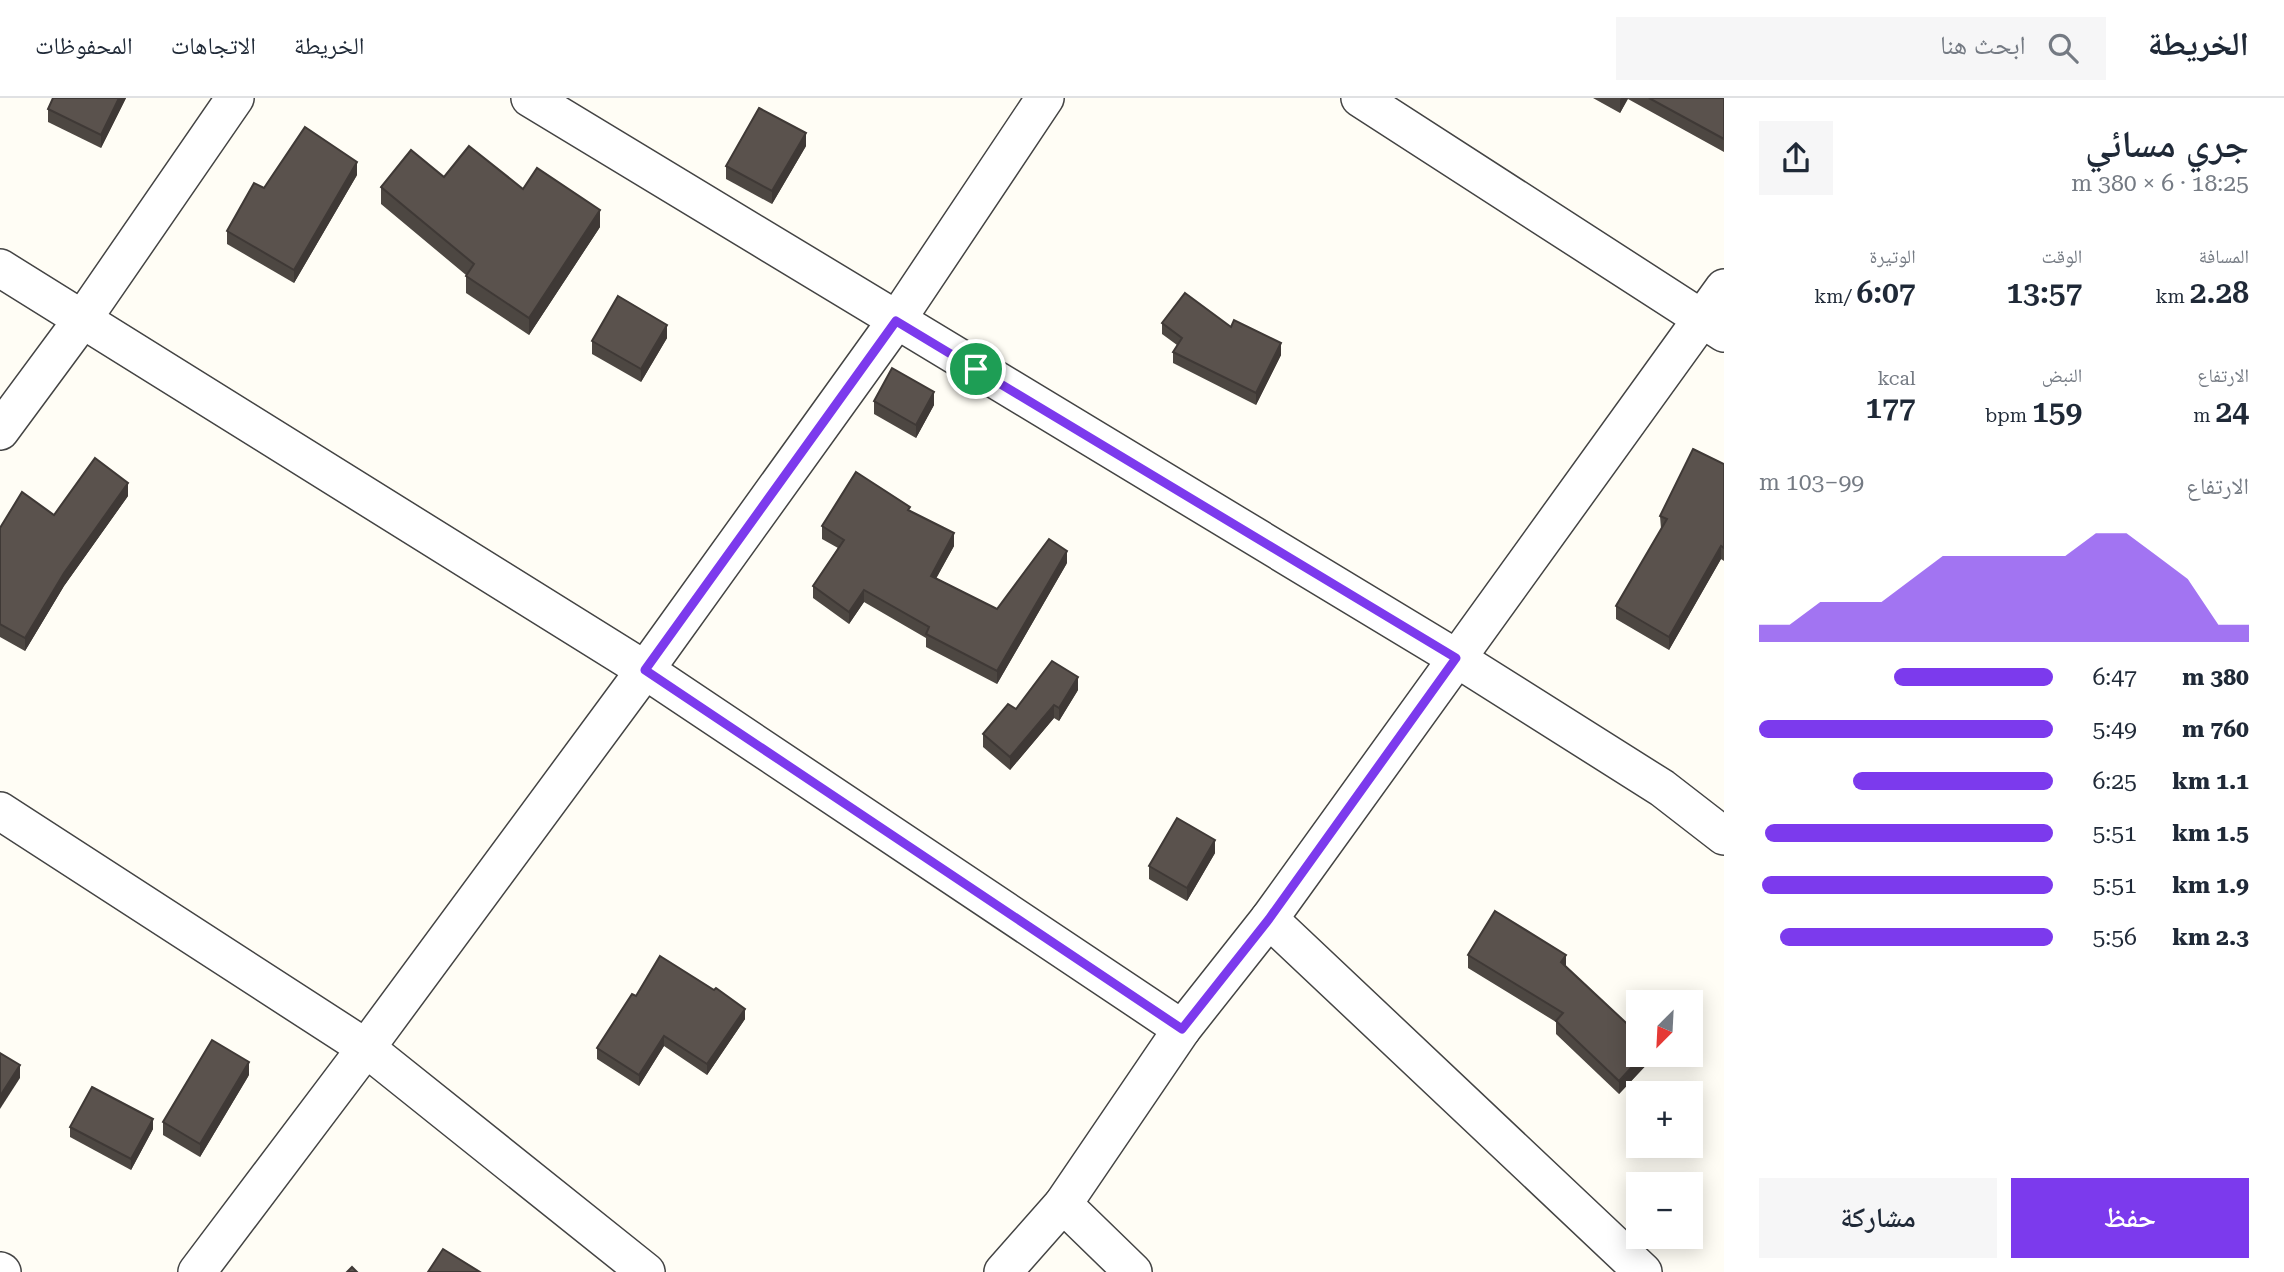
<!DOCTYPE html>
<html lang="ar">
<head>
<meta charset="utf-8">
<style>
  body { margin:0; font-family:"Roboto Serif","Noto Naskh Arabic",serif; background:#f6f6f7; color:#1f2937; direction:rtl; height:100vh; display:flex; flex-direction:column; font-size:26px; white-space:nowrap }
  * { box-sizing:border-box; margin:0 }
  p { font-size:23px; color:#747a83 }
  .icon { flex:none; width:38px; height:38px; fill:none; stroke:currentColor; stroke-width:2; stroke-linecap:round; stroke-linejoin:round }
  .map { position:relative; flex:1; overflow:hidden; direction:ltr }
  .sheet { display:flex; flex-direction:column; background:#fff; width:560px }
  .sheet>* { flex:none }
  .needle { width:46px; rotate:204deg }
  .fabs { position:absolute; left:1626px; top:892px; display:grid; gap:14px }
  .fabs a { display:grid; place-items:center; width:77px; height:77px; border-radius:0px; background:#fff; box-shadow:0 4px 18px #0003; font-size:35px }
  .pin { position:absolute; display:grid; place-items:center; width:60px; height:60px; color:#fff; margin:-30px; border:4px solid #fff; border-radius:50%; box-shadow:0 2px 7px #0007 }
  .round { display:grid; place-items:center; flex:none; width:74px; height:74px; border-radius:0px; background:#f6f6f7 }
  .overview { display:flex; align-items:center; justify-content:space-between; height:119px; padding:0 35px }
  h1 { font-size:38px; font-weight:600; line-height:52px }
  .metrics { display:grid; grid-template-columns:repeat(3,1fr); gap:10px; height:119px; padding:7px 35px }
  .metrics div { display:grid; align-content:center }
  .metrics b { font-size:30px; font-weight:600 }
  .metrics small { font-size:19px; font-weight:400 }
  .metrics p { font-size:19px }
  .chart { height:196px; padding:14px 35px }
  .chart p { display:flex; justify-content:space-between }
  .chart svg { width:100%; height:126px; margin-top:7px; fill:#7c3aed; opacity:.7 }
  .cta { display:flex; gap:14px; margin-top:auto; padding:14px 35px }
  .cta a { flex:1; height:80px; border-radius:0px; background:#7c3aed; color:#fff; font-size:28px; font-weight:600; line-height:80px; text-align:center }
  .cta a+a { background:#f6f6f7; color:#1f2937 }
  ul { padding:0 35px; list-style:none; font-size:23px }
  li { display:grid; grid-template-columns:112px 84px 1fr; align-items:center; height:52px }
  li i { height:18px; border-radius:9px; background:#7c3aed }
  header { display:flex; align-items:center; gap:42px; box-sizing:border-box; height:98px; padding:0 35px; background:#fff; border-bottom:2px solid #e0e1e3 }
  header strong { font-size:33px }
  nav { display:flex; gap:38px; margin-inline-start:auto; font-size:24px }
  .search { width:490px; height:63px; background:#f6f6f7; display:flex; align-items:center; gap:18px; box-sizing:border-box; padding:0 24px; border-radius:0px; color:#747a83; font-size:26px }
  main { display:flex; flex:1; min-height:0 }
  .map>svg:first-child { display:block }
  .lines { fill:none; stroke-linecap:round; stroke-linejoin:round }
  .street-casing { stroke:#444; stroke-width:40 }
  .street { stroke:#fff; stroke-width:37 }
  .wall { fill:#4d4742 }
  .shaded-wall { fill:#3f3936 }
  .building { fill:#5a524d; stroke:#3f3936; stroke-width:2 }
  .route-casing { stroke:#fff; stroke-width:14 }
  .route { stroke:#7c3aed; stroke-width:9 }
</style>
</head>
<body>
<header>
<strong>الخريطة</strong>
<div class="search"><svg class="icon" aria-label="search" viewBox="0 0 24 24"><circle cx="10" cy="10" r="6"/><path d="M15 15l6 6"/></svg>ابحث هنا</div>
<nav><a>الخريطة</a><a>الاتجاهات</a><a>المحفوظات</a></nav>
</header>
<main>
<section class="sheet">
<div class="overview"><div><h1>جري مسائي</h1><p>18:25 · 6 × 380 m</p></div><a class="round"><svg class="icon" aria-label="share" viewBox="0 0 24 24"><path d="M12 15V3M7 8l5-5 5 5M5 13v7h14v-7"/></svg></a></div>
<div class="metrics">
<div><p>المسافة</p><b>2.28<small> km</small></b></div>
<div><p>الوقت</p><b>13:57</b></div>
<div><p>الوتيرة</p><b>6:07<small> /km</small></b></div>
</div>
<div class="metrics">
<div><p>الارتفاع</p><b>24<small> m</small></b></div>
<div><p>النبض</p><b>159<small> bpm</small></b></div>
<div><p>kcal</p><b>177</b></div>
</div>
<div class="chart"><p><span>الارتفاع</span>99–103 m</p>
<svg viewBox="0 0 160 44" preserveAspectRatio="none"><path d="M0 44V38L10 38L20 30L30 30L40 30L50 22L60 14L70 14L80 14L90 14L100 14L110 6L120 6L130 14L140 22L150 38L160 38V44z"/></svg>
</div>
<ul>
<li><b>380 m</b>6:47<i style="width:54%"></i></li>
<li><b>760 m</b>5:49<i style="width:100%"></i></li>
<li><b>1.1 km</b>6:25<i style="width:68%"></i></li>
<li><b>1.5 km</b>5:51<i style="width:98%"></i></li>
<li><b>1.9 km</b>5:51<i style="width:99%"></i></li>
<li><b>2.3 km</b>5:56<i style="width:93%"></i></li>
</ul>
<div class="cta"><a>حفظ</a><a>مشاركة</a></div>
</section>
<div class="map">
<svg width="1724" height="1174" viewBox="0 0 1724 1174">
  <rect width="100%" height="100%" fill="#fffdf5"/>
  <g class="lines">
    <defs>
      <g id="street">
        <polyline points="530,0 1456,560 1662,690 1724,738"/>
        <polyline points="1360,0 1724,235"/>
        <polyline points="0,170 645,572 1182,931 1269,821 1724,190"/>
        <polyline points="0,333 82,222 235,0"/>
        <polyline points="0,713 366,950 646,1174"/>
        <polyline points="1269,821 1643,1174"/>
        <polyline points="1063,1106 1133,1174"/>
        <polyline points="0,1173 2,1174"/>
        <polyline points="197,1174 366,950 645,572 896,223 1045,0"/>
        <polyline points="1003,1174 1063,1106 1182,931"/>
      </g>
    </defs>
    <use href="#street" class="street-casing"/>
    <use href="#street" class="street"/>
  </g>
  <g class="wall">
    <polygon points="53,0 126,0 101,50 48,24 48,11"/>
    <polygon points="1593,0 1724,0 1724,54 1628,1 1620,15"/>
    <polygon points="806,48 772,106 726,81 726,68"/>
    <polygon points="357,77 294,185 227,146 227,133"/>
    <polygon points="444,79 523,91 600,129 529,237 466,195 466,177 381,106 381,89"/>
    <polygon points="1162,225 1231,229 1281,257 1256,307 1173,265 1173,254 1177,247 1162,236"/>
    <polygon points="667,240 641,284 592,256 592,243"/>
    <polygon points="874,303 934,307 916,340 874,316"/>
    <polygon points="1724,366 1724,463 1721,461 1669,552 1616,521 1616,508 1661,431 1660,418"/>
    <polygon points="128,398 64,488 25,553 0,539 0,430 54,417"/>
    <polygon points="910,412 954,448 936,480 997,511 1067,465 997,586 926,549 926,540 864,504 849,526 813,500 813,488 838,450 822,441 822,428"/>
    <polygon points="1078,592 1059,623 1054,620 1010,672 983,649 983,636 1016,611"/>
    <polygon points="1215,755 1187,803 1149,781 1149,768"/>
    <polygon points="1468,857 1566,868 1651,957 1651,962 1619,996 1556,936 1556,924 1468,870"/>
    <polygon points="636,898 745,921 707,977 664,948 639,988 597,961 597,950"/>
    <polygon points="249,977 200,1059 163,1037 163,1024"/>
    <polygon points="70,1029 153,1031 131,1072 70,1039"/>
  </g>
  <g class="shaded-wall">
    <polygon points="119,0 126,0 101,50 101,37"/>
    <polygon points="1621,0 1628,0 1620,15 1620,2"/>
    <polygon points="806,35 806,48 772,106 772,93"/>
    <polygon points="357,64 357,77 294,185 294,172"/>
    <polygon points="600,112 600,129 529,237 529,220"/>
    <polygon points="667,227 667,240 641,284 641,271"/>
    <polygon points="1281,245 1281,257 1256,307 1256,295"/>
    <polygon points="934,294 934,307 916,340 916,327"/>
    <polygon points="128,385 128,398 64,488 25,553 25,540 64,475"/>
    <polygon points="954,435 954,448 931,490 931,478"/>
    <polygon points="1721,448 1721,461 1669,552 1669,539"/>
    <polygon points="1067,453 1067,465 997,586 997,573"/>
    <polygon points="864,492 864,504 849,526 849,514"/>
    <polygon points="1078,579 1078,592 1059,623 1059,610"/>
    <polygon points="1054,607 1054,620 1010,672 1010,659"/>
    <polygon points="1215,742 1215,755 1187,803 1187,790"/>
    <polygon points="1566,857 1566,870 1561,864"/>
    <polygon points="745,911 745,921 707,977 707,966"/>
    <polygon points="664,938 664,948 639,988 639,977"/>
    <polygon points="1643,957 1651,957 1651,962 1619,996 1619,983"/>
    <polygon points="249,964 249,977 200,1059 200,1046"/>
    <polygon points="20,967 20,980 0,1011 0,998"/>
    <polygon points="153,1021 153,1031 131,1072 131,1061"/>
  </g>
  <g class="building">
    <polygon points="53,0 119,0 101,37 48,11"/>
    <polygon points="1649,0 1724,0 1724,41"/>
    <polygon points="759,10 806,35 772,93 726,68"/>
    <polygon points="305,29 357,64 294,172 227,133 254,85 264,90"/>
    <polygon points="469,48 523,91 537,70 600,112 529,220 466,178 474,166 381,89 411,52 444,79"/>
    <polygon points="1185,195 1231,229 1234,222 1281,245 1256,295 1173,254 1182,240 1162,225"/>
    <polygon points="618,198 667,227 641,271 592,243"/>
    <polygon points="892,270 934,294 916,327 874,303"/>
    <polygon points="1693,351 1724,366 1724,450 1721,448 1669,539 1616,508 1667,421 1660,418"/>
    <polygon points="95,360 128,385 64,475 25,540 0,526 0,430 22,394 54,417"/>
    <polygon points="856,374 910,409 908,412 954,435 931,478 997,511 1049,441 1067,453 997,573 926,536 929,529 864,492 849,514 813,488 844,442 822,428"/>
    <polygon points="1052,563 1078,579 1059,610 1054,607 1010,659 983,636 1008,606 1016,611"/>
    <polygon points="1177,720 1215,742 1187,790 1149,768"/>
    <polygon points="1495,813 1566,857 1561,864 1638,936 1638,957 1643,957 1619,983 1556,923 1563,915 1468,857"/>
    <polygon points="660,858 714,892 716,890 745,911 707,966 664,938 639,977 597,950 632,896 636,898"/>
    <polygon points="212,942 249,964 200,1046 163,1024"/>
    <polygon points="0,955 20,967 0,998"/>
    <polygon points="92,989 153,1021 131,1061 70,1029"/>
    <polygon points="443,1151 480,1174 428,1174"/>
    <polygon points="352,1169 357,1174 347,1174"/>
  </g>
  <g class="lines">
    <defs>
      <polygon id="route" points="896,223 1456,560 1269,821 1182,931 645,572"/>
    </defs>
    <use href="#route" class="route-casing"/>
    <use href="#route" class="route"/>
  </g>
</svg>
<div class="fabs">
<a><svg class="needle" viewBox="-14 -14 28 28"><path d="M0-13l5 13h-10z" fill="#e53935"/><path d="M0 13l5-13h-10z" fill="#747a83"/></svg></a>
<a>+</a>
<a>−</a>
</div>
<div class="pin" style="left:976px;top:271px;background:#1e9e55"><svg class="icon" aria-label="arrive" viewBox="0 0 24 24"><path d="M6 21V4h12l-3 4 3 4H6"/></svg></div>
</div>
</main>
</body>
</html>
